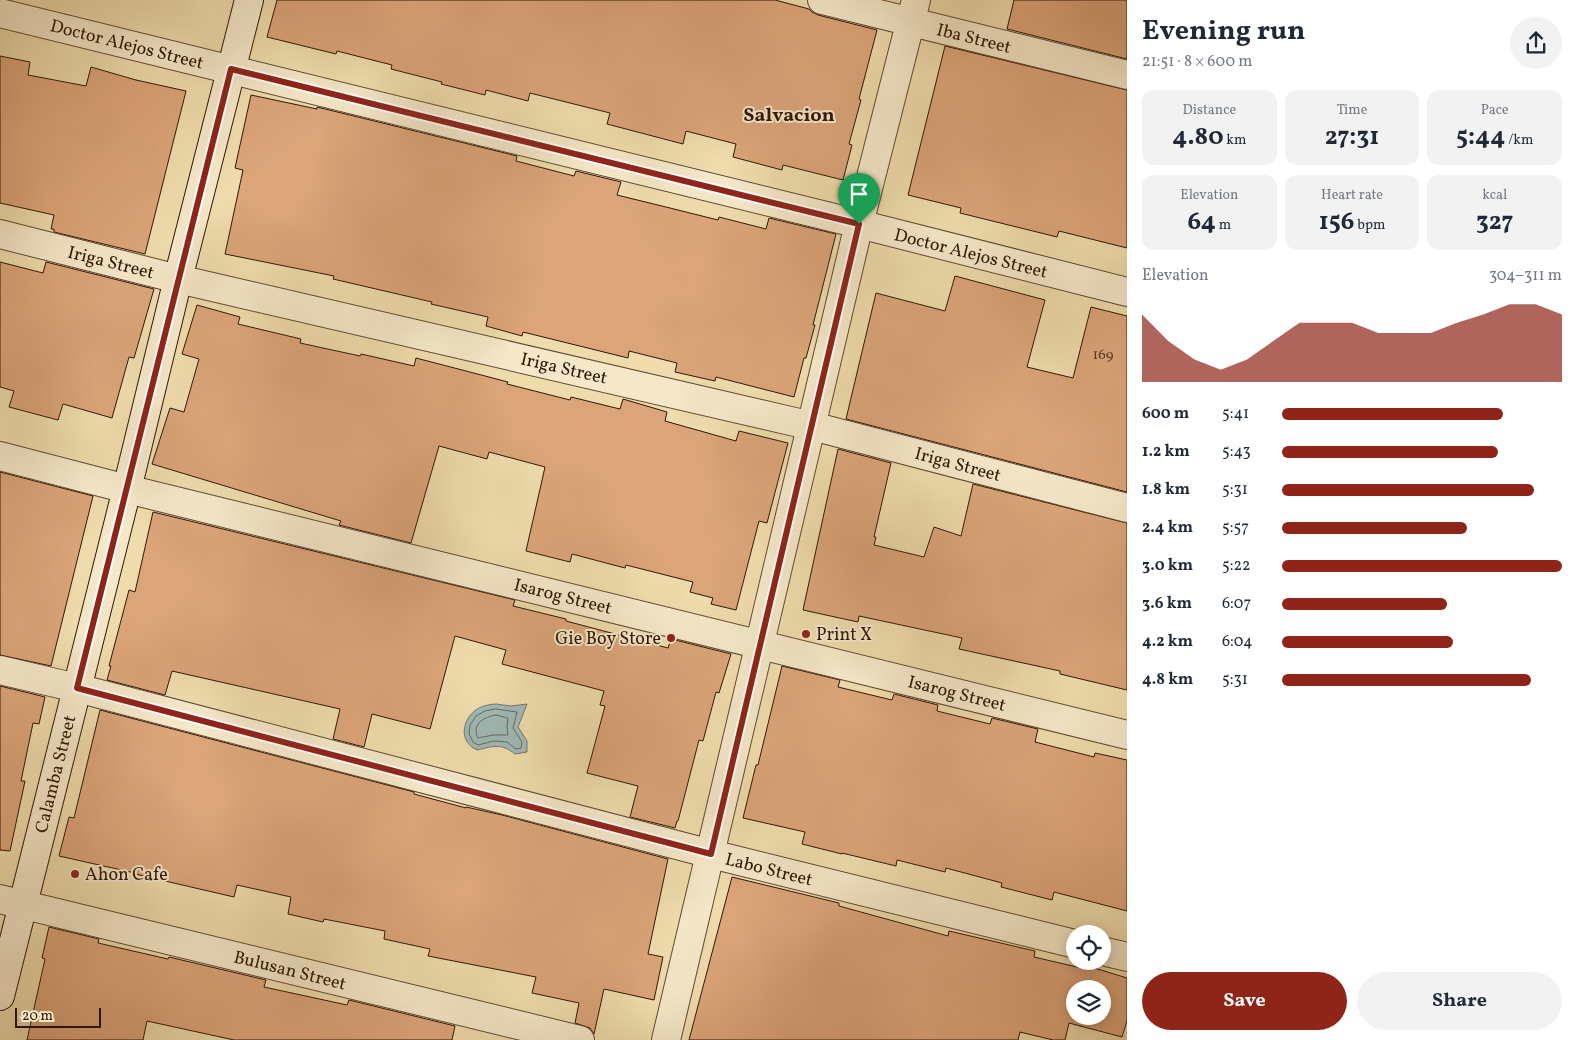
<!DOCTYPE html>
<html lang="en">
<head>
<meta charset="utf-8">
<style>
  body { margin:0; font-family:Vollkorn,serif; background:#f2f2f3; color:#1f2937; height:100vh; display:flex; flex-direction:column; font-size:19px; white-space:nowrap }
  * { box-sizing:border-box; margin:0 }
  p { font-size:16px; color:#747a83 }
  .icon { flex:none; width:28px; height:28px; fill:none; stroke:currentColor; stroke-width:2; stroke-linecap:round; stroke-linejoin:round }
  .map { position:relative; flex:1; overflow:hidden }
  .drawer { display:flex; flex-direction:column; background:#fff; width:450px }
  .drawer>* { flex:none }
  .controls { position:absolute; left:1066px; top:925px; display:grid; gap:10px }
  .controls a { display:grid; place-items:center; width:45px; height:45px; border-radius:50%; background:#fff; box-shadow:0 2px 12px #0003; font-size:25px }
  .scale { position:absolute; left:15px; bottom:12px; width:86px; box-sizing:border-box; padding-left:5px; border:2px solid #301607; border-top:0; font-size:14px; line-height:18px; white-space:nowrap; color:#301607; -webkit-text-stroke:4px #f5e8c9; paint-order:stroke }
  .pin { position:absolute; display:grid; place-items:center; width:42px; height:42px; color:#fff; margin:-51px -21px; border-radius:50% 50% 50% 0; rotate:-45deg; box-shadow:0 0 5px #0007 }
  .pin .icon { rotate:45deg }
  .round { display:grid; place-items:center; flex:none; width:52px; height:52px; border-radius:26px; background:#f2f2f3 }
  .headline { display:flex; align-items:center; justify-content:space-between; height:85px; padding:0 15px }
  h1 { font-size:28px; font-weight:700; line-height:38px }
  .metrics { display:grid; grid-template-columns:repeat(3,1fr); gap:8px; height:85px; padding:5px 15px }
  .metrics div { display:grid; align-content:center; border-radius:12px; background:#f2f2f3; text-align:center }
  .metrics b { font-size:25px; font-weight:700 }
  .metrics small { font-size:14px; font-weight:400 }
  .metrics p { font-size:14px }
  .chart { height:140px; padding:10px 15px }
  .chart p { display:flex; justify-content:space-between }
  .chart svg { width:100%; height:90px; margin-top:5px; fill:#8f2418; opacity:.7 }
  .cta { display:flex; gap:10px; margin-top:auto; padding:10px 15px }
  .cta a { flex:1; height:58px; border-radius:30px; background:#8f2418; color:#fff; font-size:20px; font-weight:700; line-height:58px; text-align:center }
  .cta a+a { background:#f2f2f3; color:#1f2937 }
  ul { padding:0 15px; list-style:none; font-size:16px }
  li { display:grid; grid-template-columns:80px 60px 1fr; align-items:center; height:38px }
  li i { height:12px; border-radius:6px; background:#8f2418 }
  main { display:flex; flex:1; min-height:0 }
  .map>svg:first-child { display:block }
  .water { fill:#9fb9b6; stroke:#737870 }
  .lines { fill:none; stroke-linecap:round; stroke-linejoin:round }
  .shore { stroke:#68685e; stroke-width:1 }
  .building { fill:#dba479; stroke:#301607; fill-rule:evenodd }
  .street-casing { stroke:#604830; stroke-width:30 }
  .secondary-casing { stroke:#301607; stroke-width:30 }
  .street { stroke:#f5e8c9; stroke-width:28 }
  .secondary { stroke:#f5e8c9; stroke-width:28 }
  .route-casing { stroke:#fff; stroke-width:10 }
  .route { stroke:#8f2418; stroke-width:6 }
  .poi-dot { fill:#8f2418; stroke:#f5e8c9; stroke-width:2 }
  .labels { text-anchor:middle; stroke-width:4; stroke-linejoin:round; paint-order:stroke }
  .number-label { font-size:15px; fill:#5b3a24 }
  .street-label { font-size:18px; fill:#301607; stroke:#f5e8c9 }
  .poi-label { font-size:18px; fill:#301607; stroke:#f5e8c9; text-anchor:start }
  .quarter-label { font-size:20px; font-weight:bold; fill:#301607; stroke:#f5e8c9 }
</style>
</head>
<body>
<main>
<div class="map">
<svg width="1127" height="1040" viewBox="0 0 1127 1040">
  <rect width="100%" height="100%" fill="#efdcac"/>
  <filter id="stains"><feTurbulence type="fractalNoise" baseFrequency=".004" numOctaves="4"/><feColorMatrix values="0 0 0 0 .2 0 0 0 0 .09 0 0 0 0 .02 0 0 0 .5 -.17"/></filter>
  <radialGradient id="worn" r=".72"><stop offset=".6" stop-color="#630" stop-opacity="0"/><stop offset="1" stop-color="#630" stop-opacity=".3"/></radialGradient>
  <path class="water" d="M496 704 511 706 527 704 518 727 527 741V752L515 754C501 743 494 746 477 750 455 740 464 712 484 706 488 705 492 704 496 704Z"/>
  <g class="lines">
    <g class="shore">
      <polygon points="496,709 517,712 513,728 522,742 521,748 516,749 507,742 494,741 478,745 473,742 469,734 470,725 476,716 485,711"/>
      <path d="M496 715 508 718 507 726 508 735H493L478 738C471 724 484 717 496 715Z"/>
    </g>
  </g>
  <g class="building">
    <polygon points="277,0 775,0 809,9 812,12 818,15 877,30 859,99 861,100 849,144 852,145 843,180 783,165 782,170 733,157 736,144 686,131 683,144 607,124 610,113 530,93 528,101 486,90 485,95 441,84 442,82 391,69 392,65 337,51 336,54 267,37"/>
    <polygon points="1014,0 1127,0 1127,59 1007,29"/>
    <polygon points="945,46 1127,90 1127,248 1059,231 1057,237 960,213 961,208 908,195"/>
    <polygon points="0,56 30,62 28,75 86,86 91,67 136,80 186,91 145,254 54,232 54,229 51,229 54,215 0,203"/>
    <polygon points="251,95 317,109 317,107 517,156 516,161 574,176 576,171 621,182 617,195 670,208 718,220 719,217 766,229 769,218 836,234 813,325 815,325 806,358 804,358 794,397 716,377 715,381 675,372 677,363 629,351 628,358 523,332 522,336 486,326 488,317 431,304 432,302 333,279 334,276 225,254 243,170 235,168"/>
    <polygon points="0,262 43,273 46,262 154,289 134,358 129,357 112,418 63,404 58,420 9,407 14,391 0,387"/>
    <polygon points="955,276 1045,300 1027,367 1073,378 1091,307 1127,316 1127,492 846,419 876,293 945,311"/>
    <polygon points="197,305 240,317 238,324 301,339 300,343 360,356 361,354 414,366 416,358 466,371 508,382 507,384 570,400 571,397 620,409 623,399 667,412 665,421 736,441 739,431 788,443 767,523 759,521 736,610 711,604 713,598 690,592 693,582 626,565 625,568 572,554 570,562 526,551 545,467 489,452 487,459 439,446 411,543 339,525 341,521 152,464 170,408 184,412 199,359 182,354"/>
    <polygon points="838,449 891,463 874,537 876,537 874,545 924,557 934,527 961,536 973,484 1127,523 1127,690 1060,674 1060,671 959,649 962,638 859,616 858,622 803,610"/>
    <polygon points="0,472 93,496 51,666 0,655"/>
    <polygon points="153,512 515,600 513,606 566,619 566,621 668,648 671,639 731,654 719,693 716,692 703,741 699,740 678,821 677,821 675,828 630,817 638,786 587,773 605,706 600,705 604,691 502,664 506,650 455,636 430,729 372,714 364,747 333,739 340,709 172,671 165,695 107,680 111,666 109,666 129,590 135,592"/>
    <polygon points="782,666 840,680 838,687 892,700 894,694 938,705 937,711 990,724 992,718 1038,729 1035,742 1094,757 1095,753 1127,760 1127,911 1054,892 1052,900 1001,887 1002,883 946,868 945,872 897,860 896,866 842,853 842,854 802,844 805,832 743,818 756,765 758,765"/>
    <polygon points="0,686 45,697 39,724 33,723 21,781 25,781 10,851 0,850"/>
    <polygon points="100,710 414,792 414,794 466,808 466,807 502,815 668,859 648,954 663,957 654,1000 604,989 594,1034 590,1028 575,1023 579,1003 532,993 536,977 428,956 430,949 384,939 385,931 324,919 323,922 288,914 291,897 237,885 234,897 135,874 135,873 59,856 69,817 74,818"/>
    <path d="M732 877 839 903V906L948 936 949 931 1035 951 1034 957 1090 970 1091 967 1127 978V1021L1122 1037 1069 1023 1065 1040H1053L1020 1032 1018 1040H689ZM1075 989H1102V1016H1075Z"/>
    <polygon points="49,927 99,939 98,943 168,959 169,957 266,980 264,987 347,1005 349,1000 455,1026 452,1040 234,1040 147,1021 143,1040 27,1040 45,959 42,958"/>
  </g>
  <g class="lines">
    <defs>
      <g id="street">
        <polyline points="822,0 1127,75"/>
        <polyline points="0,13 859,224 1127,292"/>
        <polyline points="0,234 178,279 812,426 1127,508"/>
        <polyline points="0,456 127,489 1127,735"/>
        <polyline points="0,670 77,688 711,854 1075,944"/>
        <polyline points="0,899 580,1040"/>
        <polyline points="1102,951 1127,957"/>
        <polyline points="666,1040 859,224 916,0"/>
      </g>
      <polyline id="secondary" points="0,996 127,489 178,279 249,0"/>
    </defs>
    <use href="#street" class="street-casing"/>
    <use href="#secondary" class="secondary-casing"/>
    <use href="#street" class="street"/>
    <use href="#secondary" class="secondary"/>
  </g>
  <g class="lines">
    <defs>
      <polygon id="route" points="231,69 859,224 711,854 77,688"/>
    </defs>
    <use href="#route" class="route-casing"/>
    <use href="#route" class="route"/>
  </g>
  <g class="poi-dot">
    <circle cx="806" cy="634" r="5"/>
    <circle cx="671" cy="638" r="5"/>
    <circle cx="75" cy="874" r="5"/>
  </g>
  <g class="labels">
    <g class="number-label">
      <text x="1103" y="359">169</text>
    </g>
    <g class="street-label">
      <text transform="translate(974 38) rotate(14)" y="6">Iba Street</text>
      <text transform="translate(127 44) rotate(14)" y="6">Doctor Alejos Street</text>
      <text transform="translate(971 253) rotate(14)" y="6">Doctor Alejos Street</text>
      <text transform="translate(111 262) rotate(14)" y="6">Iriga Street</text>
      <text transform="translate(564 368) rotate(13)" y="6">Iriga Street</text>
      <text transform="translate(958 464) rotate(15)" y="6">Iriga Street</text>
      <text transform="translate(563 596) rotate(14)" y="6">Isarog Street</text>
      <text transform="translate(957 693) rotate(14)" y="6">Isarog Street</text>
      <text transform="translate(55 774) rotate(-76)" y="6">Calamba Street</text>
      <text transform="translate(769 869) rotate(14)" y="6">Labo Street</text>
      <text transform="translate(290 970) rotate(14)" y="6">Bulusan Street</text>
    </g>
    <g class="poi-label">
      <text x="816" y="640">Print X</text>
      <text x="661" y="644" text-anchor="end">Gie Boy Store</text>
      <text x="85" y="880">Ahon Cafe</text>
    </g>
    <g class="quarter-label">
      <text x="789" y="121">Salvacion</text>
    </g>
  </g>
  <rect width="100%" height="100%" filter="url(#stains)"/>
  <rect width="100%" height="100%" fill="url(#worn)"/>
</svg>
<div class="controls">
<a><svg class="icon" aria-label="locate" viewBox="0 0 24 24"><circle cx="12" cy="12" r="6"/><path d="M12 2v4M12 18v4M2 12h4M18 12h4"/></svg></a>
<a><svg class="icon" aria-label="layers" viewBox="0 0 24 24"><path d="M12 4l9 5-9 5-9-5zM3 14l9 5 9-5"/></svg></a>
</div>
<div class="scale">20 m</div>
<div class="pin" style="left:859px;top:224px;background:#1e9e55"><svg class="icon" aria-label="arrive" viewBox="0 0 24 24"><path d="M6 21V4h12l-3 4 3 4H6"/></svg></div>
</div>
<section class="drawer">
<div class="headline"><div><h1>Evening run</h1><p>21:51 · 8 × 600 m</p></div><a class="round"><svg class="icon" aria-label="share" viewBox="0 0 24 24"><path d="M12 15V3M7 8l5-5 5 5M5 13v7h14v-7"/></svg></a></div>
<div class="metrics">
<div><p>Distance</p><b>4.80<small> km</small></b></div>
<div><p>Time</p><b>27:31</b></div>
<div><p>Pace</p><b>5:44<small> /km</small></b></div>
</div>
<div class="metrics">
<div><p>Elevation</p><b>64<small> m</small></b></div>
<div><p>Heart rate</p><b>156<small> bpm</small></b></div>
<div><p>kcal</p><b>327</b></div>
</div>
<div class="chart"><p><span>Elevation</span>304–311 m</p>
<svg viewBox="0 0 160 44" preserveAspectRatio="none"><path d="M0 44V11L10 24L20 33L30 38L40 33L50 24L60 15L70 15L80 15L90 20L100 20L110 20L120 15L130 11L140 6L150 6L160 11V44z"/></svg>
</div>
<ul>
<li><b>600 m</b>5:41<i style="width:79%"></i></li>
<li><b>1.2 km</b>5:43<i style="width:77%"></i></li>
<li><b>1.8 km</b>5:31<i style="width:90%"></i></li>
<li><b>2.4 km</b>5:57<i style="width:66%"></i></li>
<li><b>3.0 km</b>5:22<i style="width:100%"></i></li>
<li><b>3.6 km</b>6:07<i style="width:59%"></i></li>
<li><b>4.2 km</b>6:04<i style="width:61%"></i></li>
<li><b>4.8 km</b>5:31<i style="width:89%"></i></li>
</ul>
<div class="cta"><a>Save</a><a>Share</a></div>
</section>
</main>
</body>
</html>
